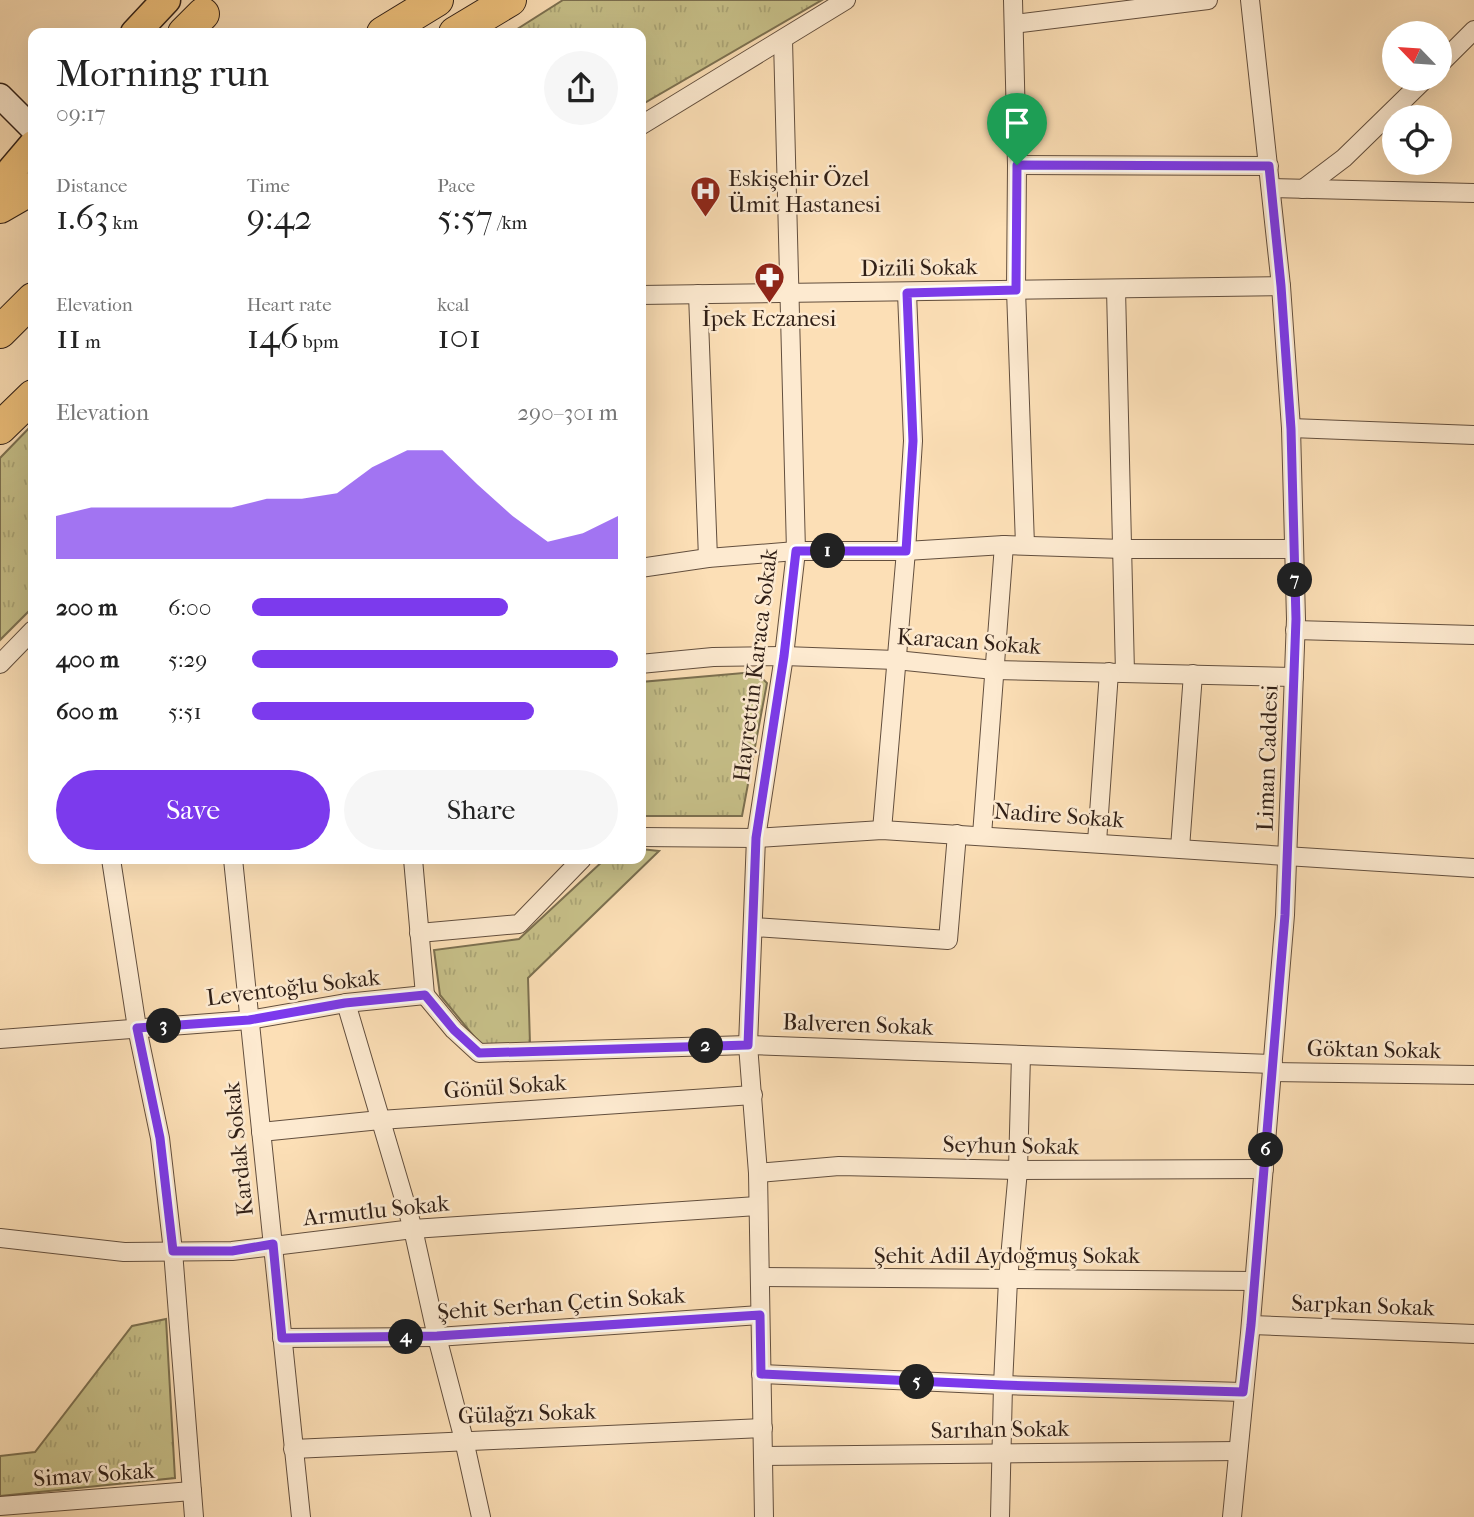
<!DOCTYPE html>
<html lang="en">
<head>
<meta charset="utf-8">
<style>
  body { margin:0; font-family:"IM FELL French Canon",serif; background:#f6f6f6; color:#222; height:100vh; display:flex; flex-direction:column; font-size:26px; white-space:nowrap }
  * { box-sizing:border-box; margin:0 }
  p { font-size:23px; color:#767676 }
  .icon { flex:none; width:38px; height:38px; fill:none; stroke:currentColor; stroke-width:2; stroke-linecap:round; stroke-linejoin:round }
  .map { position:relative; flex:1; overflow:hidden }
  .drawer { position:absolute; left:28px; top:28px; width:618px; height:836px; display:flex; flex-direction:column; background:#fff; border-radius:14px; box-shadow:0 7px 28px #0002 }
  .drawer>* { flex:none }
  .needle { width:46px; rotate:295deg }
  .tools { position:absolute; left:1382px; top:21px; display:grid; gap:14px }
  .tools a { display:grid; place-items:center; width:70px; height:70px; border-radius:50%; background:#fff; box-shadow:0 7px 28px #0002; font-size:35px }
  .pin { position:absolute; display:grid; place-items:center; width:60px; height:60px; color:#fff; margin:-72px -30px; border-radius:50% 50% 50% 0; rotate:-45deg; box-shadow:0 0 7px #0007 }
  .pin .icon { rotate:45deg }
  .km { position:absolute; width:35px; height:35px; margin:-18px; border-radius:50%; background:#222; color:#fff; font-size:19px; line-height:35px; text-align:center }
  .round { display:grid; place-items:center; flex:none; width:74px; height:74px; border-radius:37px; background:#f6f6f6 }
  .headline { display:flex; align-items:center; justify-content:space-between; height:119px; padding:0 28px }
  h1 { font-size:38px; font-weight:600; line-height:52px }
  .metrics { display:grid; grid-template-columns:repeat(3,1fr); gap:10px; height:119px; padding:7px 28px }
  .metrics div { display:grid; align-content:center }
  .metrics b { font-size:35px; font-weight:600 }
  .metrics small { font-size:19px; font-weight:400 }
  .metrics p { font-size:19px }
  .chart { height:196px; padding:14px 28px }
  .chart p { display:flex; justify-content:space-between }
  .chart svg { width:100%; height:126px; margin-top:7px; fill:#7c3aed; opacity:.7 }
  .primary-button { display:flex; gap:14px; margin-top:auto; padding:14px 28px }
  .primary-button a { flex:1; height:80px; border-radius:42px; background:#7c3aed; color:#fff; font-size:28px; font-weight:600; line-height:80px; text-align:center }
  .primary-button a+a { background:#f6f6f6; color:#222 }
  ul { padding:0 28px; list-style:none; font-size:23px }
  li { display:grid; grid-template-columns:112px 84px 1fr; align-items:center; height:52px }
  li i { height:18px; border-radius:9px; background:#7c3aed }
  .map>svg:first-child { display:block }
  .park { fill:url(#park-tufts); stroke:#7c7050; stroke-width:2 }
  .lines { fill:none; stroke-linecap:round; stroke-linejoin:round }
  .street-casing { stroke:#634f3e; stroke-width:20 }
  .secondary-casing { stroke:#301f16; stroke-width:27 }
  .primary-casing { stroke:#301f16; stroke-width:31 }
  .highway-casing { stroke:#301f16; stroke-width:34 }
  .street { stroke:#fdead0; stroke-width:18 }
  .secondary { stroke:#fdead0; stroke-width:24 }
  .primary { stroke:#eec07b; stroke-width:28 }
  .highway { stroke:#eec07b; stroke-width:32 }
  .route-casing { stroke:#fff; stroke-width:14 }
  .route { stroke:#7c3aed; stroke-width:9 }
  .labels { text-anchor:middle; stroke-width:5; stroke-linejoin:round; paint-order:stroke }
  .poi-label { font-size:23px; fill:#301f16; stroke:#fdead0; text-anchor:start }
  .street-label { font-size:23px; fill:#301f16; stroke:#fdead0 }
</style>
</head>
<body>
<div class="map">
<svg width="1474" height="1517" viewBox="0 0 1474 1517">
  <defs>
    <pattern id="park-tufts" width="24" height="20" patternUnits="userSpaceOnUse" patternTransform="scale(1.75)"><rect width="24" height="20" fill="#c7c089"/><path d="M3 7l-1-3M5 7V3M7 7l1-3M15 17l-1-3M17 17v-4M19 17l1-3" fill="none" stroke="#aba576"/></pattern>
  </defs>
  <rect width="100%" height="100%" fill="#fcdfb6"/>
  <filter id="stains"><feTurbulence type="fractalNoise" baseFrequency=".00286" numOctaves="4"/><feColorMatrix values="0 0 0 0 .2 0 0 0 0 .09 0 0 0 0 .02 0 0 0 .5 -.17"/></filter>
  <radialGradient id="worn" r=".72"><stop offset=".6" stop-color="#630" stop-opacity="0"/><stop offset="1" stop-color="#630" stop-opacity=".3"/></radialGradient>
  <g class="park">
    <polygon points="563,0 822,0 641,105 640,33 511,33"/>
    <polygon points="33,424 33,607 0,640 0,458"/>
    <polygon points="755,672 767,683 742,816 641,816 641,682"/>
    <polygon points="641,849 659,851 528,978 530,1044 481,1045 440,995 434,950 519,939 605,859 640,859"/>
    <polygon points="166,1319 175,1478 0,1496 0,1456 35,1452 132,1326"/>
  </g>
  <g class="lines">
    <defs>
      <g id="street">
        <polyline points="1013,0 1017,165 1016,290 1025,545"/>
        <polyline points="1014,24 1208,0"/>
        <polyline points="1440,64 1474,30"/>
        <polyline points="640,126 846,0"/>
        <polyline points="1017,165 1269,166"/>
        <polyline points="1271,188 1474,193"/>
        <polyline points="1303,189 1344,158 1425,79"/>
        <polyline points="1116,289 1125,673"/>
        <polyline points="698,294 708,558"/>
        <polyline points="640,295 1281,286"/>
        <polyline points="1291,428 1474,435"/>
        <polyline points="640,568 708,558 796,551 906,551 1004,545 1123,549 1294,549"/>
        <polyline points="1295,630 1474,635"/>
        <polyline points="0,664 33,630"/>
        <polyline points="640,664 713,657 784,656 896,660 994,670 1294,677"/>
        <polyline points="882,830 906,551 913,441 907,293"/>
        <polyline points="982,835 1004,545"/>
        <polyline points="640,837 756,838 882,830 1474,868"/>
        <polyline points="1097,842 1109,672"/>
        <polyline points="1180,848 1193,674"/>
        <polyline points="111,859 137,1028 160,1138 173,1251 194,1517"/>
        <polyline points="233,859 301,1517"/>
        <polyline points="413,859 425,995"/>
        <polyline points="753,927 948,940 957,834"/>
        <polyline points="419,933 519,924 582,859"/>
        <polyline points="425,995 454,1030 479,1053 748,1045 1273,1064"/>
        <polyline points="346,1003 413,1229 437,1337 464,1440 481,1517"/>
        <polyline points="0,1039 249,1020 346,1003 425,995"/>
        <polyline points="1272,1072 1474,1075"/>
        <polyline points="261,1132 380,1120 753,1095"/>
        <polyline points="758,1173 839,1166 1018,1170 1264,1169"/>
        <polyline points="0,1238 124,1252 232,1251 413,1229 757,1206"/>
        <polyline points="760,1277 1254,1281"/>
        <polyline points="1251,1325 1474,1334"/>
        <polyline points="282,1338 437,1337 760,1315"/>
        <polyline points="761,1374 1003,1385 1243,1392"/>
        <polyline points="293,1449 763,1428"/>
        <polyline points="763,1456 1238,1451"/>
        <polyline points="0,1506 192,1491"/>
        <polyline points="764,1517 758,1173 748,1045 756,838 784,656 796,551 783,40"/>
        <polyline points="1000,1517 1003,1385 1008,1280 1018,1170 1021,1055"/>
        <polyline points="1232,1517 1250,1333 1285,915 1296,619 1291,428 1281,286 1250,0"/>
      </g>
      <polyline id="secondary" points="0,96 33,129"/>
      <g id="primary">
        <polyline points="135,33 166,0"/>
        <polyline points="0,184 33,145"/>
      </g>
      <g id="highway">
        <polyline points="184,33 203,14"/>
        <polyline points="383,33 437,0"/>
        <polyline points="455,33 510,0"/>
        <polyline points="0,207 33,188"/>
        <polyline points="0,332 33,299"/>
        <polyline points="0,428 33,396"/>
      </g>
    </defs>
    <use href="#street" class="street-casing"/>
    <use href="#secondary" class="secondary-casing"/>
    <use href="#primary" class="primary-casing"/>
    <use href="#highway" class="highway-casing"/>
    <use href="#street" class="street"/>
    <use href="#secondary" class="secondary"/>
    <use href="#primary" class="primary"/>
    <use href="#highway" class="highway"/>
  </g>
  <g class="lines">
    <defs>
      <polygon id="route" points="1017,165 1269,166 1281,286 1291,429 1296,619 1285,915 1251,1325 1243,1392 1003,1385 761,1374 760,1315 437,1336 282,1338 273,1244 232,1251 173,1251 160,1138 137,1028 249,1020 345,1003 425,995 454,1030 479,1053 748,1045 756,838 784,656 796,551 906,551 913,441 907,293 1016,290"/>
    </defs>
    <use href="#route" class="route-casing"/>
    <use href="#route" class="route"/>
  </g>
  <defs>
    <symbol id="hospital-pin" viewBox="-11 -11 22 30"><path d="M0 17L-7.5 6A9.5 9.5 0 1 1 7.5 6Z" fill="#8f2418" stroke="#fdead0"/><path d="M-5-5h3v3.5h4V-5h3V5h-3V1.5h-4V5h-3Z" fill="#fff"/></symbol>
    <symbol id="pharmacy-pin" viewBox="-11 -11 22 30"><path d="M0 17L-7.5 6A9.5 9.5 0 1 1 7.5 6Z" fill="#8f2418" stroke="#fdead0"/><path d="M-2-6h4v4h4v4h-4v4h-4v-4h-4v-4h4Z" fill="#fff"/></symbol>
  </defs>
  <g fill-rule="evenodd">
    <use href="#hospital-pin" x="688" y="174" width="35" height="47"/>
    <use href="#pharmacy-pin" x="752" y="260" width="35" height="47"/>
  </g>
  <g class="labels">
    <g class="poi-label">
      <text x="728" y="186">Eskişehir Özel<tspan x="728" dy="26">Ümit Hastanesi</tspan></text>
      <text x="769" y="326" text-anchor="middle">İpek Eczanesi</text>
    </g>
    <g class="street-label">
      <text transform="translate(919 267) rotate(-1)" y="8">Dizili Sokak</text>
      <text transform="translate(969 641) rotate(4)" y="8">Karacan Sokak</text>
      <text transform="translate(755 665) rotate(-83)" y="8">Hayrettin Karaca Sokak</text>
      <text transform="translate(1267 758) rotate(-88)" y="8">Liman Caddesi</text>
      <text transform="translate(1059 815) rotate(4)" y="8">Nadire Sokak</text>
      <text transform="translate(293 987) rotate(-7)" y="8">Leventoğlu Sokak</text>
      <text transform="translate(858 1024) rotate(2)" y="8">Balveren Sokak</text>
      <text transform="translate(1374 1049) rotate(1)" y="8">Göktan Sokak</text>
      <text transform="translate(505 1086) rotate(-4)" y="8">Gönül Sokak</text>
      <text transform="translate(1011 1145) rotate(1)" y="8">Seyhun Sokak</text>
      <text transform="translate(238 1149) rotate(-96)" y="8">Kardak Sokak</text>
      <text transform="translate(376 1210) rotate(-6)" y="8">Armutlu Sokak</text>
      <text x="1007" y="1263">Şehit Adil Aydoğmuş Sokak</text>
      <text transform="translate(561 1303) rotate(-4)" y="8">Şehit Serhan Çetin Sokak</text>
      <text transform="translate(1363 1305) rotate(2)" y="8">Sarpkan Sokak</text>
      <text transform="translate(527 1413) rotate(-2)" y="8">Gülağzı Sokak</text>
      <text transform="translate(1000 1429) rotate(-1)" y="8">Sarıhan Sokak</text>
      <text transform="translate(94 1474) rotate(-4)" y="8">Simav Sokak</text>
    </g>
  </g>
  <rect width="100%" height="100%" filter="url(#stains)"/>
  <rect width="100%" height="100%" fill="url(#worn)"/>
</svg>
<div class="tools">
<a><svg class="needle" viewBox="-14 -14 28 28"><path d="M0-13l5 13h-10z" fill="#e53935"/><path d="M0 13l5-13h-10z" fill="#767676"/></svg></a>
<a><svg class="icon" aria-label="locate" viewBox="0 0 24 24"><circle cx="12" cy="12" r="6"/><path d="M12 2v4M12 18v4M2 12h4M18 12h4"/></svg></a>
</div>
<div class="pin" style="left:1017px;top:165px;background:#1e9e55"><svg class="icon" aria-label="arrive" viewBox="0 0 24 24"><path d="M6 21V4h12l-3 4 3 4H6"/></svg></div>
<b class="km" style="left:828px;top:551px">1</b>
<b class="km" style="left:706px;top:1046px">2</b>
<b class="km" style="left:164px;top:1026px">3</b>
<b class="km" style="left:406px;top:1337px">4</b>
<b class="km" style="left:917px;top:1382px">5</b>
<b class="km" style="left:1266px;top:1150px">6</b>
<b class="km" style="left:1295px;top:580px">7</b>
<section class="drawer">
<div class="headline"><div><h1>Morning run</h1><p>09:17</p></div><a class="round"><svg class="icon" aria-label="share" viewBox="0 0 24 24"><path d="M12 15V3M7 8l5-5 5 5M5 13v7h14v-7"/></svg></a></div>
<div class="metrics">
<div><p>Distance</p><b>1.63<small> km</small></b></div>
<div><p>Time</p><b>9:42</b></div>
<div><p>Pace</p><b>5:57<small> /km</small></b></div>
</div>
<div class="metrics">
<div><p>Elevation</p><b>11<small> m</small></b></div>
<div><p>Heart rate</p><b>146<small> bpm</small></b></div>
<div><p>kcal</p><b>101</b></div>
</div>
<div class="chart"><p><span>Elevation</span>290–301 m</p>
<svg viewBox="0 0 160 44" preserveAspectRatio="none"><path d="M0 44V29L10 26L20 26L30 26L40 26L50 26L60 23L70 23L80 21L90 12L100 6L110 6L120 18L130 29L140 38L150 35L160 29V44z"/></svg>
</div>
<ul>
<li><b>200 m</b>6:00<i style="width:70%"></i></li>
<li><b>400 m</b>5:29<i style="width:100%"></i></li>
<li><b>600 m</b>5:51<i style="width:77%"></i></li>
</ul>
<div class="primary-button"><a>Save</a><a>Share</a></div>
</section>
</div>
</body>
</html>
